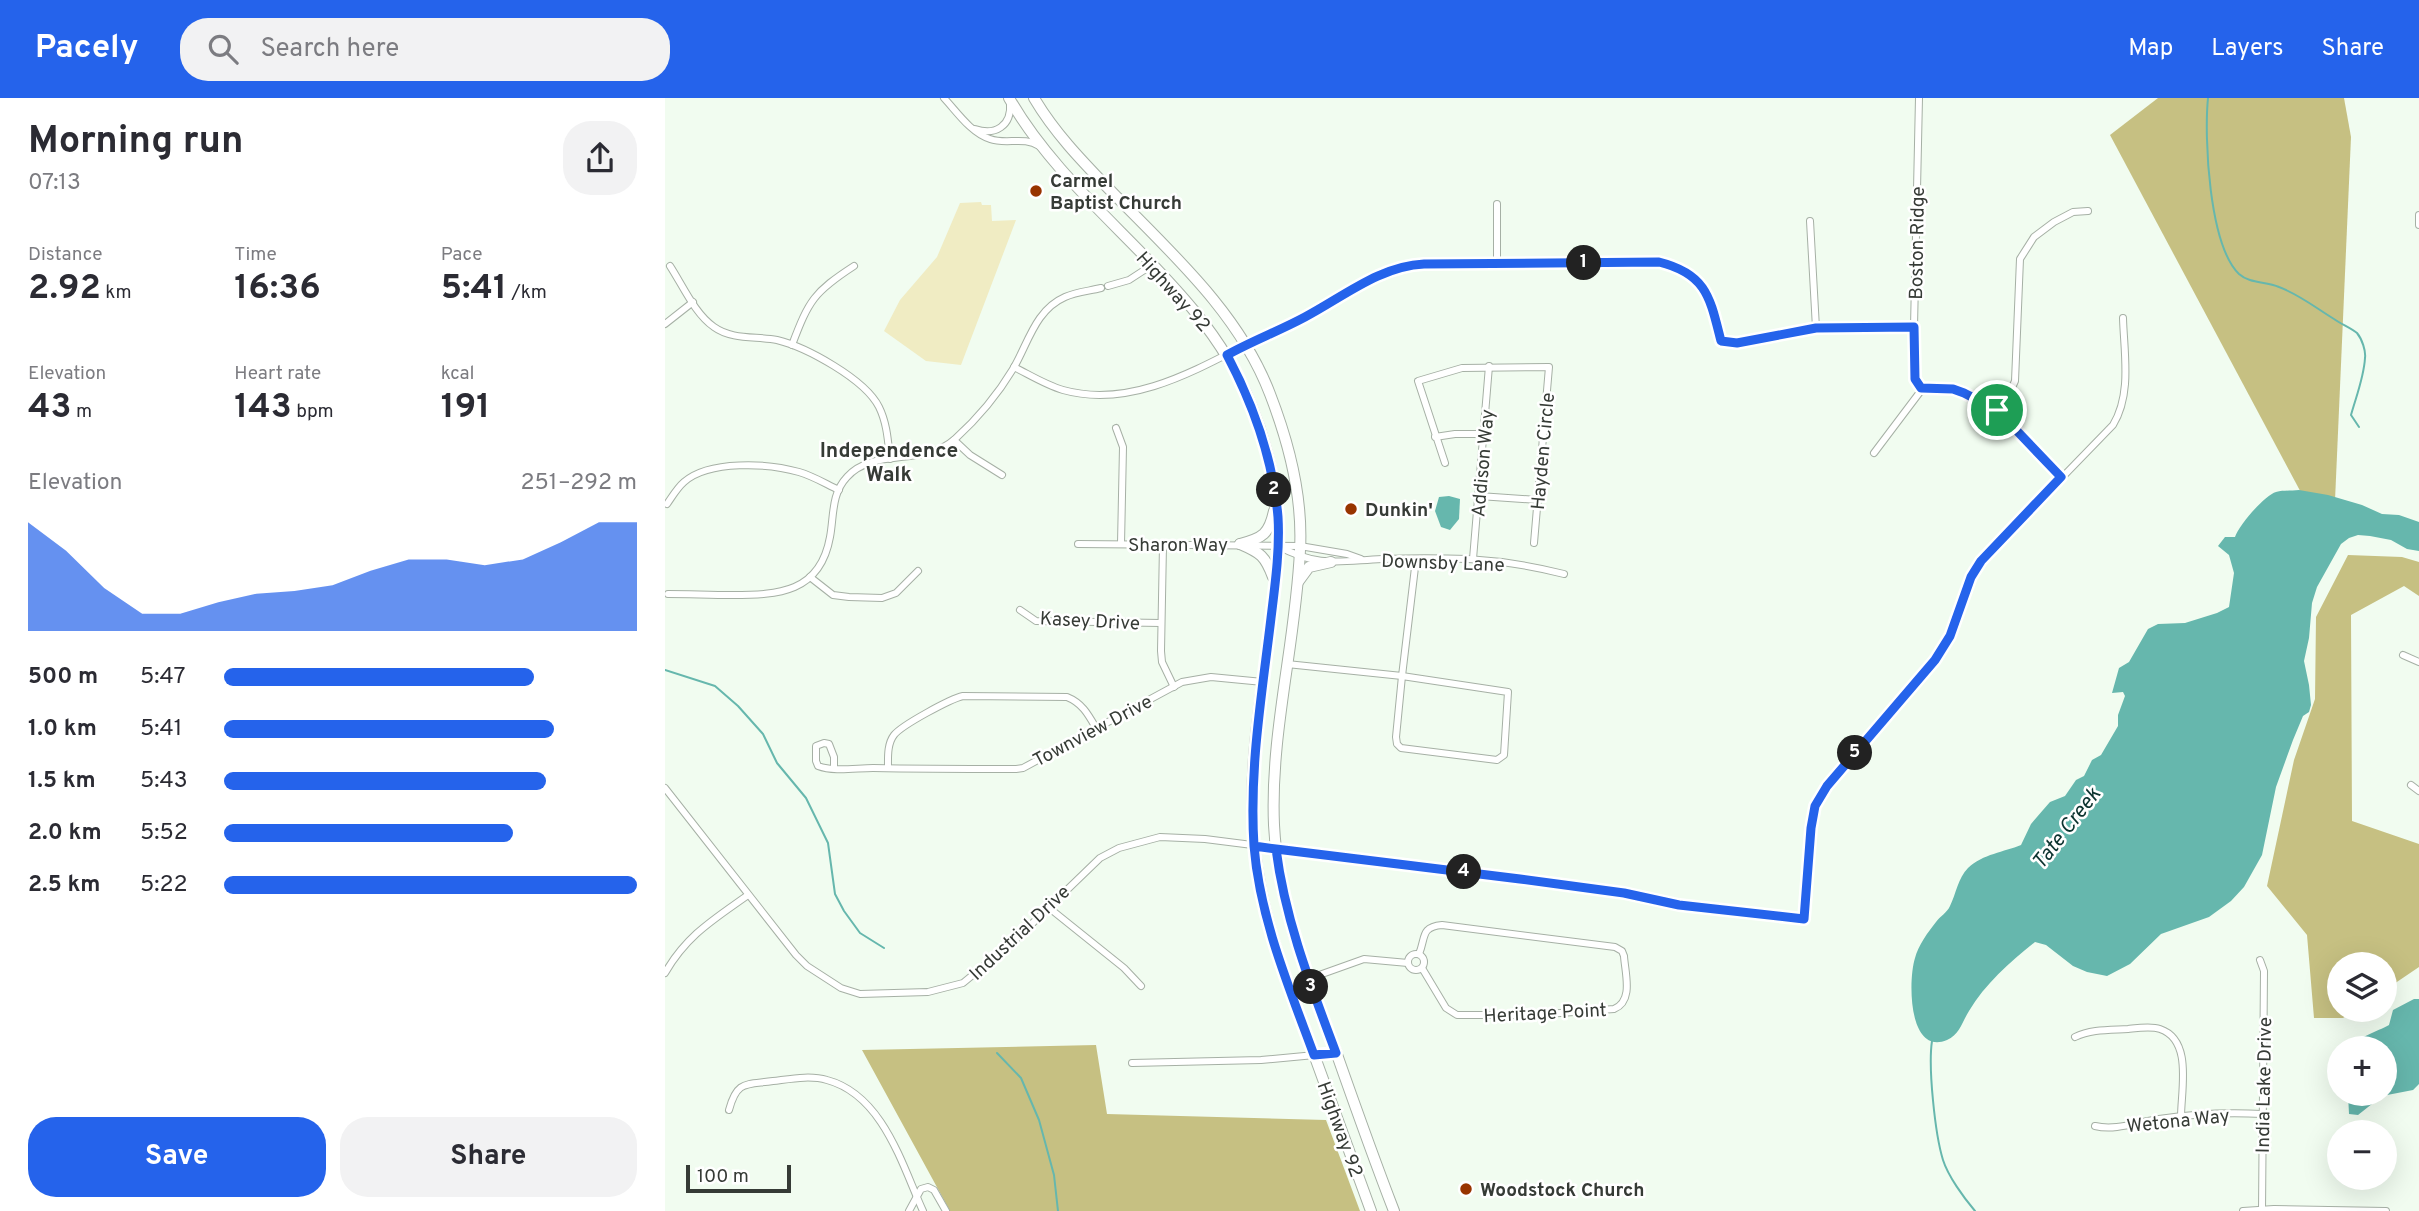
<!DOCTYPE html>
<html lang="en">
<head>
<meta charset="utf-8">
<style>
  body { margin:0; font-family:Overpass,sans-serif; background:#f2f2f3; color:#2b2b33; height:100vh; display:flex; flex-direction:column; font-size:26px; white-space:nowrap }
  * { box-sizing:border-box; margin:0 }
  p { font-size:23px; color:#7c7c81 }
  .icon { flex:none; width:38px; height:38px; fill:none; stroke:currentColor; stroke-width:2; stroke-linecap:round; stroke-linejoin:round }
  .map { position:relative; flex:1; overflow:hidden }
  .sheet { display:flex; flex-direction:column; background:#fff; width:665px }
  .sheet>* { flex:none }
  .fabs { position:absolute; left:1662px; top:854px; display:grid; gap:14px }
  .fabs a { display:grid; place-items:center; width:70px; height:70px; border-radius:50%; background:#fff; box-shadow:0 7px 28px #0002; font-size:35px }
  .scale { position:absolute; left:21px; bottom:18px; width:105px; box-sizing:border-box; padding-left:7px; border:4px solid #363b36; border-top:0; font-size:19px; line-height:24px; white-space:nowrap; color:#363b36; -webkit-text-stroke:5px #fff; paint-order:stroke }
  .pin { position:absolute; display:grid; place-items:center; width:60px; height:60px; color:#fff; margin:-30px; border:4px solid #fff; border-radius:50%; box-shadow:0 2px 7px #0007 }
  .km { position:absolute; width:35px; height:35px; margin:-18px; border-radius:50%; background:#222; color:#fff; font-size:19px; line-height:35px; text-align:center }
  .round { display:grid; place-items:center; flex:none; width:74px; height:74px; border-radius:28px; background:#f2f2f3 }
  .head { display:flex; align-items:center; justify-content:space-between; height:119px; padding:0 28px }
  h1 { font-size:38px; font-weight:700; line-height:52px }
  .metrics { display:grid; grid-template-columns:repeat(3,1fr); gap:10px; height:119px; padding:7px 28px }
  .metrics div { display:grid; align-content:center }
  .metrics b { font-size:35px; font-weight:700 }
  .metrics small { font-size:19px; font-weight:400 }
  .metrics p { font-size:19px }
  .chart { height:196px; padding:14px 28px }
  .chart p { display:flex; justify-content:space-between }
  .chart svg { width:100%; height:126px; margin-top:7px; fill:#2563eb; opacity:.7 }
  .action { display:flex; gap:14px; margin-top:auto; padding:14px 28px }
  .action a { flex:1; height:80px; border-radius:28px; background:#2563eb; color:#fff; font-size:28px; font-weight:700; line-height:80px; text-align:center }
  .action a+a { background:#f2f2f3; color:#2b2b33 }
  ul { padding:0 28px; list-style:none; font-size:23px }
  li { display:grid; grid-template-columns:112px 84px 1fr; align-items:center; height:52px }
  li i { height:18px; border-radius:9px; background:#2563eb }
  header { display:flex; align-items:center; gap:42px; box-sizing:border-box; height:98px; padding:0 35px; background:#2563eb; color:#fff }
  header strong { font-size:33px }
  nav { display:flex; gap:38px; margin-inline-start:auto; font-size:24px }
  .search { width:490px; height:63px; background:#f2f2f3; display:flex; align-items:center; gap:18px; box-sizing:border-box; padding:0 24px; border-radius:28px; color:#7c7c81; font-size:26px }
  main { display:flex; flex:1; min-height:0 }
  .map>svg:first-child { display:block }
  .green { fill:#f0ecc3 }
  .forest { fill:#c6c082 }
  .water { fill:#66b7ad }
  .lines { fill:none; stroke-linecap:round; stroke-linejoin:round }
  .stream { stroke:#66b7ad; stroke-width:2 }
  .minor-casing { stroke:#a6b0a5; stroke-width:8 }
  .primary-casing { stroke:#a6b0a5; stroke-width:12 }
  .minor { stroke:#fff; stroke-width:6 }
  .primary { stroke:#fff; stroke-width:10 }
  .route-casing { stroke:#fff; stroke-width:14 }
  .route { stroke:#2563eb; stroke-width:9 }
  .poi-dot { fill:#983400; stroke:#fff; stroke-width:2.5 }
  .labels { text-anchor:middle; stroke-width:5; stroke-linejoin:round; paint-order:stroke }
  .poi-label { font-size:19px; font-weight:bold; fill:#363b36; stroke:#fff; text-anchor:start }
  .street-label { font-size:19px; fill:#363b36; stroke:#fff }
  .neighbourhood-label { font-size:21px; font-weight:bold; fill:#363b36; stroke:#fff }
  .water-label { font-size:21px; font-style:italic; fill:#0b332f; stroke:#fff }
</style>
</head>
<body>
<header>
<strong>Pacely</strong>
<div class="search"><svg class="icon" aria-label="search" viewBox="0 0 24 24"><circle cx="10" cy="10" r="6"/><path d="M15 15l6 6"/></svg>Search here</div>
<nav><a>Map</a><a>Layers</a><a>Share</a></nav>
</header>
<main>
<section class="sheet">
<div class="head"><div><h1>Morning run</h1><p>07:13</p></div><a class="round"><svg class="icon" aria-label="share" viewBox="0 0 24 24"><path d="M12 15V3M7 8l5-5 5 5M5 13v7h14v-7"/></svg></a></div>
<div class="metrics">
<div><p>Distance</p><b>2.92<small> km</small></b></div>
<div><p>Time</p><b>16:36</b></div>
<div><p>Pace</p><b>5:41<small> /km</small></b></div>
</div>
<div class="metrics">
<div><p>Elevation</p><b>43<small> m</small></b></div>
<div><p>Heart rate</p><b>143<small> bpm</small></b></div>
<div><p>kcal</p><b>191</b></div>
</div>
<div class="chart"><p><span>Elevation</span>251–292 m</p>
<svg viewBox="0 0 160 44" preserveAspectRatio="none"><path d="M0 44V6L10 16L20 29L30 38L40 38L50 34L60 31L70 30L80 28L90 23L100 19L110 19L120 21L130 19L140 13L150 6L160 6V44z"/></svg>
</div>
<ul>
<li><b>500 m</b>5:47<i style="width:75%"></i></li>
<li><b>1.0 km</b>5:41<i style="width:80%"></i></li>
<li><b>1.5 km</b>5:43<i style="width:78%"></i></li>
<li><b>2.0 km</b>5:52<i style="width:70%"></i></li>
<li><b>2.5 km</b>5:22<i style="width:100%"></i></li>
</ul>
<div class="action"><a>Save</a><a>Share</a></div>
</section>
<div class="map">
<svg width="1754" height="1113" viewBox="0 0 1754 1113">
  <rect width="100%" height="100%" fill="#f1fcf0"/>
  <polygon class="green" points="316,104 317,107 326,107 327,123 351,122 296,267 261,263 219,233 235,202 272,159 295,105"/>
  <g class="forest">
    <polygon points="1493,0 1679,0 1686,39 1668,448 1664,447 1445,37"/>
    <polygon points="1683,457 1737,459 1754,464 1754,498 1739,488 1686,517 1687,723 1754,746 1754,869 1720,892 1720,866 1675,866 1675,912 1690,912 1678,920 1649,920 1642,837 1602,788 1629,662 1650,601 1651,519"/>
    <polygon points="431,947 442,1016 661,1022 695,1113 285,1113 197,952"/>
  </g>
  <g class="water">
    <path d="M1634 392 1663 397 1697 407 1717 416 1734 417 1754 424V453L1742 451 1726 442 1705 438 1693 437 1684 440 1676 446 1652 489 1647 505 1644 540 1639 563 1644 587 1646 607 1644 614 1638 618 1628 642 1611 689 1597 757 1579 789 1566 803 1544 819 1496 836 1465 866 1442 878 1422 874 1408 868 1381 847 1370 844C1345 864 1320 886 1304 913 1297 924 1295 936 1282 942 1243 958 1243 882 1250 860 1253 848 1263 834 1271 824 1275 818 1282 815 1285 808 1291 796 1293 780 1303 770 1318 756 1339 754 1356 747L1366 726 1378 712 1385 704 1400 698 1411 682 1419 678 1427 662 1436 657 1453 628V617L1460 598 1458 594 1447 595 1454 570 1464 564 1483 531 1493 526 1520 525 1552 515 1564 509 1569 475 1564 457 1553 448 1560 439H1570C1574 427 1600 397 1611 394 1619 392 1627 393 1634 392Z"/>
    <polygon points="784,398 795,401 794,421 785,432 776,429 770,413 774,399"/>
    <path d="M1749 901H1754V986L1748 992 1717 998 1693 1017 1684 1016 1683 996H1720V950H1687C1693 938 1712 934 1724 927L1728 912Z"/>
  </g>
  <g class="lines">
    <g class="stream">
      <path d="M1543 0C1539 40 1544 147 1574 176 1585 186 1601 183 1614 189 1635 197 1651 210 1669 221 1676 226 1686 230 1692 235 1697 241 1701 253 1700 260 1699 279 1691 299 1686 317L1694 329"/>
      <polyline points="0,572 50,588 73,608 98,636 112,665 141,700 163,745 170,796 179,813 195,835 219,850"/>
      <path d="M1267 943C1263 969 1270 1036 1278 1062 1283 1078 1299 1100 1310 1113"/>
      <polyline points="332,955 356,980 374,1022 389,1077 393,1113"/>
    </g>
    <defs>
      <g id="minor">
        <path d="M279 0C292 14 306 35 325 41 341 47 359 38 374 48"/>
        <polyline points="1254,0 1249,229 1250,281 1253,287 1258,290"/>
        <path d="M310 31C330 38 347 28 345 5"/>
        <polyline points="832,106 832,165"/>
        <polyline points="1754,117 1754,127"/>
        <polyline points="1145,123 1151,230"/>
        <path d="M5 168C18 188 30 216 49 229 67 242 91 238 112 242 141 249 200 281 214 309 222 325 223 343 225 361"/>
        <polyline points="443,188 464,182 487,167"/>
        <polyline points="0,226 28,204"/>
        <path d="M127 247C144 202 149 194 189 168"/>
        <path d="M349 269C365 277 381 287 398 292 462 310 524 276 580 247 602 236 626 228 647 215 679 196 711 174 748 167L959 164C989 165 1027 164 1043 195 1050 209 1052 228 1056 243L1062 245 1151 230 1249 229"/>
        <path d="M1258 290C1269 291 1280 290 1291 292 1335 302 1366 348 1396 379"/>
        <polyline points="1332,312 1345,294 1350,283 1355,161 1369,139 1389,124 1408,114 1423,113"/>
        <polyline points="451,330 458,349 456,446"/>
        <polyline points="770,339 790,336 820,336"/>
        <polyline points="289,342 305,357 337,377"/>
        <polyline points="1209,355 1258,290"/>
        <polyline points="780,365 753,283 797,270 884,269 869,445"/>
        <polyline points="814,398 872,402"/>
        <path d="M2 406C7 399 12 390 19 384 44 362 103 365 134 374 148 378 161 386 174 392"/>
        <polyline points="413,446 635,448 682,456 696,461"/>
        <polyline points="498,447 496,553 497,564 509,589"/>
        <path d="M613 448C654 470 674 463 717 461 746 460 775 460 803 461 836 463 868 468 899 476"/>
        <polyline points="808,461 824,268"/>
        <polyline points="145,479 168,497 184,499 217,500 231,495 253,473"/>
        <path d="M3 496C24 496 45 497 67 497 113 497 155 495 165 439 169 418 166 396 182 379 209 349 259 369 290 341 312 321 333 296 348 271 363 246 370 212 400 199 411 194 424 193 436 190"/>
        <polyline points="355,512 371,523 496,525"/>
        <polyline points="1738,557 1754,564"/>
        <polyline points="622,566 737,578 751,461"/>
        <polygon points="737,578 843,594 839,657 832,662 736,650 732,646 731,639"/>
        <path d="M169 670V659L164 646 159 645 151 648V663L153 668C169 674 191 670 208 670 256 671 303 671 351 671L358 670 517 584 546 579 598 584"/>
        <path d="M223 670C223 660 222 646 229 637 237 627 285 601 298 598L402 599C417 605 423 616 431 630"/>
        <polyline points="1746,687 1754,693"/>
        <path d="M0 690 131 857 142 868 176 890 195 896 263 894 298 885 349 843 435 760 454 750 495 739 540 741 855 781 959 795 1014 807 1139 821 1146 729 1150 708 1162 688 1270 562 1285 538 1306 479 1316 463 1448 327C1467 296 1459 255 1458 220"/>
        <polyline points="383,809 459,870 476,888"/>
        <circle cx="751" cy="864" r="8"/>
        <path d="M754 856C761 840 755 829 777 827L950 849 957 853 959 858C960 875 969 903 949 911L869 917H792L781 910 757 870"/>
        <polyline points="1595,862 1599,873 1597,1113"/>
        <path d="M0 875C22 837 48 822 83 797"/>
        <polyline points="643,881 699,861 743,865"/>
        <path d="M1410 939C1426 931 1444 932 1463 931 1473 930 1486 928 1495 931 1528 942 1516 992 1516 1019"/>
        <polyline points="467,965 596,962 671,955"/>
        <path d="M64 1012C72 982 81 987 108 983 125 981 145 977 162 982 218 997 237 1067 258 1113"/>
        <path d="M1430 1028C1451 1033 1472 1024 1494 1021 1527 1016 1564 1014 1597 1016"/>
        <polyline points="244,1113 256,1091 263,1089 269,1092 281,1113"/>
        <polyline points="1578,1113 1609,1111 1721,1113"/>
      </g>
      <g id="primary">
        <path d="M344 0C409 114 537 182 586 307 601 343 610 382 613 420 615 451 610 482 607 512 599 583 584 655 588 726 591 806 619 877 647 951 667 1005 686 1059 706 1113"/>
        <path d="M369 0C389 34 416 62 443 90 503 152 574 214 605 296 624 345 638 399 635 452 631 544 605 635 609 727 613 806 642 878 670 951 689 1005 708 1059 729 1113"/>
        <path d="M575 446C598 440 604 436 609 413"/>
        <path d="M575 446C596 455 600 458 608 479"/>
        <polyline points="633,484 644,469 666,464"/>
      </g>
    </defs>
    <use href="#minor" class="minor-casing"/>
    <use href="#primary" class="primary-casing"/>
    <use href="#minor" class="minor"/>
    <use href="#primary" class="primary"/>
  </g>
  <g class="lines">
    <defs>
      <path id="route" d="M1332 312 1299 295 1288 291 1256 290 1250 281 1249 229 1151 230 1072 245 1056 243C1045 200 1042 176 994 164L759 166C715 168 678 199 640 219 614 233 587 243 562 257 589 308 608 361 613 419 615 452 610 487 606 520 597 596 584 671 589 748L611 751C620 822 646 888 671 955L649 957C624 889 595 821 589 748L611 751 855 781 959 795 1014 807 1139 821 1146 730 1150 708 1162 688 1270 562 1285 538 1306 479 1316 463 1396 379 1332 312"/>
    </defs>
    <use href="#route" class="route-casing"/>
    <use href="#route" class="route"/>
  </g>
  <g class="poi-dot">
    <circle cx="371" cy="93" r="7"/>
    <circle cx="686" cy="411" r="7"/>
    <circle cx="801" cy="1091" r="7"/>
  </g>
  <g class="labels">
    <g class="poi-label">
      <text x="385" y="89">Carmel<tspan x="385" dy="22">Baptist Church</tspan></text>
      <text x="700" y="418">Dunkin'</text>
      <text x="815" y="1098">Woodstock Church</text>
    </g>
    <g class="street-label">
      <text transform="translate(1251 145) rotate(-89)" y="7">Boston Ridge</text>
      <text transform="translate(509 193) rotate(48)" y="7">Highway 92</text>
      <text transform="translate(877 353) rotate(-85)" y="7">Hayden Circle</text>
      <text transform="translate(817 365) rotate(-85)" y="7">Addison Way</text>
      <text x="513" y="453">Sharon Way</text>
      <text transform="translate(778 464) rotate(2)" y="7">Downsby Lane</text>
      <text transform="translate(425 522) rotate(3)" y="7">Kasey Drive</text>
      <text transform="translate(427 632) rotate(-28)" y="7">Townview Drive</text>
      <text transform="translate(354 834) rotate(-43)" y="7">Industrial Drive</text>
      <text transform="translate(880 914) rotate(-3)" y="7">Heritage Point</text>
      <text transform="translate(1598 987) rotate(-89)" y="7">India Lake Drive</text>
      <text transform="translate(1513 1022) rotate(-6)" y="7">Wetona Way</text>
      <text transform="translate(676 1031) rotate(70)" y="7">Highway 92</text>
    </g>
    <g class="neighbourhood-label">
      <text x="224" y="359">Independence<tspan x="224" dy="24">Walk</tspan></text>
    </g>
    <g class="water-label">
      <text transform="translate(1401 730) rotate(-52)" y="7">Tate Creek</text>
    </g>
  </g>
</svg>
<div class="fabs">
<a><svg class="icon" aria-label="layers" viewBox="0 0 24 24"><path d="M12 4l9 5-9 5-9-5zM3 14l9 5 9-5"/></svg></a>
<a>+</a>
<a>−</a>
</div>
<div class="scale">100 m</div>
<div class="pin" style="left:1332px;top:312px;background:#1e9e55"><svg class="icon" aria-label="arrive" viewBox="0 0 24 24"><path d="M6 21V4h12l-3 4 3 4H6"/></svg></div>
<b class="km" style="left:919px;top:165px">1</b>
<b class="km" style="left:609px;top:392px">2</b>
<b class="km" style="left:646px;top:889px">3</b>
<b class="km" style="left:799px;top:774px">4</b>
<b class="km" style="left:1190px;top:655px">5</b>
</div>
</main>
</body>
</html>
